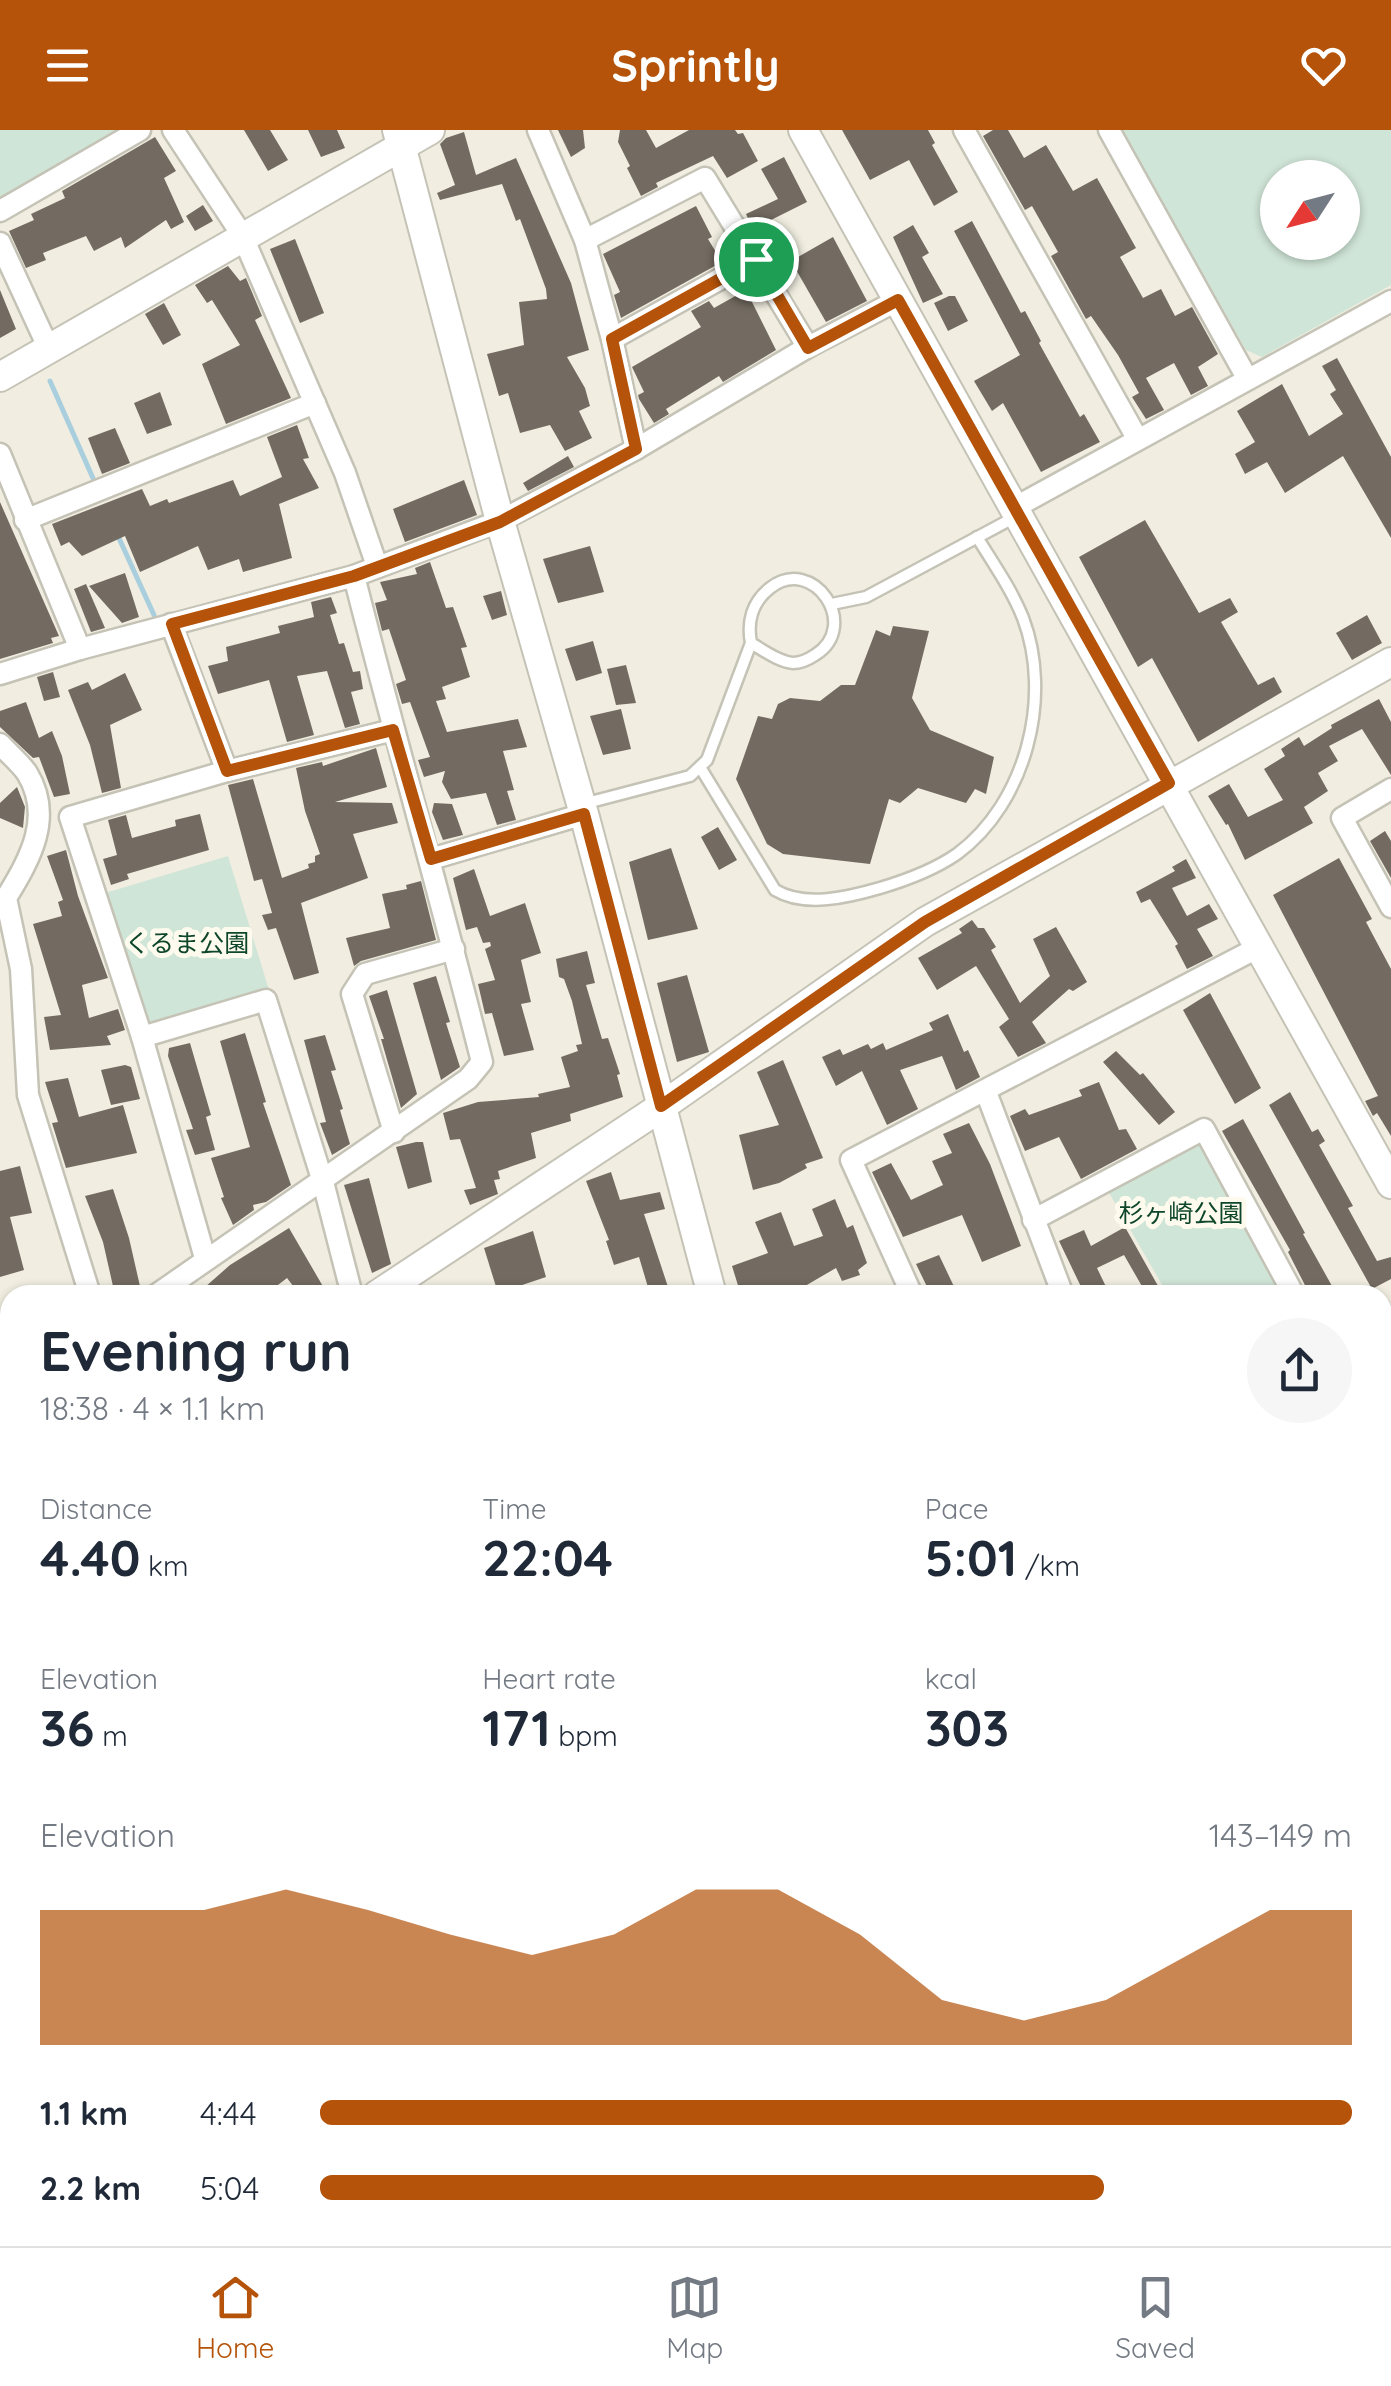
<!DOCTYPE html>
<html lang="en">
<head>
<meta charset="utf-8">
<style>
  body { margin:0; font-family:Quicksand,"Noto Sans JP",sans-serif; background:#f6f6f7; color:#1f2937; height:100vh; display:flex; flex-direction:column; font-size:38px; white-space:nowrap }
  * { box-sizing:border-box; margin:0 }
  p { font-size:32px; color:#747a83 }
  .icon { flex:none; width:55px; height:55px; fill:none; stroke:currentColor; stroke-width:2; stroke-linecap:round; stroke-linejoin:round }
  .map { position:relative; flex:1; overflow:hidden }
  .details { position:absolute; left:0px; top:1155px; width:1392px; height:962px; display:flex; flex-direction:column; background:#fff; border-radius:30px 30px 0 0; box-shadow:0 2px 8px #0004 }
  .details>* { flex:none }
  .needle { width:65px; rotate:234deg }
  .tools { position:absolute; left:1260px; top:30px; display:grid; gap:20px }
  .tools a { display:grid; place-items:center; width:100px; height:100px; border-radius:50%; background:#fff; box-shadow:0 2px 8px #0004; font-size:50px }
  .pin { position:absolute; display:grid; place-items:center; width:85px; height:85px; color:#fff; margin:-42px; border:5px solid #fff; border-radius:50%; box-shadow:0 2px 10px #0007 }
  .round { display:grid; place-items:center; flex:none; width:105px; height:105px; border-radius:52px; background:#f6f6f7 }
  .overview { display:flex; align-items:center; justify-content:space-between; height:170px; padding:0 40px }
  h1 { font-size:55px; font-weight:800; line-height:75px }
  .stats { display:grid; grid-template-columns:repeat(3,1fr); gap:15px; height:170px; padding:10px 40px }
  .stats div { display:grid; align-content:center }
  .stats b { font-size:50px; font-weight:800 }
  .stats small { font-size:28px; font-weight:400 }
  .stats p { font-size:28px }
  .chart { height:280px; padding:20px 40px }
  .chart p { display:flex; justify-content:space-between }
  .chart svg { width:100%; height:180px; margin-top:10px; fill:#b45309; opacity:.7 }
  ul { padding:0 40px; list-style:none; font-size:32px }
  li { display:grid; grid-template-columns:160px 120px 1fr; align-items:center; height:75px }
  li i { height:25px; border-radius:12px; background:#b45309 }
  header { display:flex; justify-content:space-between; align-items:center; height:130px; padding:0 40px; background:#b45309; color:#fff; font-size:45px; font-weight:800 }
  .tabs { display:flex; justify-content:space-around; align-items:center; height:140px; border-top:2px solid #e0e1e3; background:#fff; font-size:28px; color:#747a83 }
  .tabs a { display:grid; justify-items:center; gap:5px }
  .tabs .current { color:#b45309 }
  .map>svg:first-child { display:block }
  .green { fill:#cfe5d7; fill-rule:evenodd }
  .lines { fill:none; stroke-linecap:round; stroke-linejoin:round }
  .stream { stroke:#a9cfde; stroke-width:5 }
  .building { fill:#736b61 }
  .lane-casing { stroke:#c5c3b6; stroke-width:15 }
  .street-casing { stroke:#c5c3b6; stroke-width:25 }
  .secondary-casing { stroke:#c5c3b6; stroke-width:32 }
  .lane { stroke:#fff; stroke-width:10 }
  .street { stroke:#fff; stroke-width:20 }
  .secondary { stroke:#fff; stroke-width:28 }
  .route-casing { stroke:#fff; stroke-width:20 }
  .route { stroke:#b45309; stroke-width:12 }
  .labels { text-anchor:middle; stroke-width:10; stroke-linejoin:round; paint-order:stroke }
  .park-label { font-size:25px; fill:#0d462b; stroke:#fefbee }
</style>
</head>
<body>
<header><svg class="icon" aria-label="menu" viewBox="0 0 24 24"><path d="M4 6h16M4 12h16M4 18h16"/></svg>Sprintly<svg class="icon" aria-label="heart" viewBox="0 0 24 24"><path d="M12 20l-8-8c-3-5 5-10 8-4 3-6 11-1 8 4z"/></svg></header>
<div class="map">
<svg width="1391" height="2116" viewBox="0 0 1391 2116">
  <rect width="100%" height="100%" fill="#f1eee1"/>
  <g class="green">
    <polygon points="0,0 128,0 0,73"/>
    <path d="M1122 0H1391V155L1262 227 1246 220ZM1278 48H1342V112H1278Z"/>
    <polygon points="228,726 269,860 147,898 102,764"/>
    <polygon points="1201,1010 1285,1165 1168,1165 1108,1061"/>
    <polygon points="44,2108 173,2108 163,2116 48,2116"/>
    <polygon points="466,2108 616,2108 619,2116 468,2116"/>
  </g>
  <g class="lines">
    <g class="stream">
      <polyline points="50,251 96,355"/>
      <polyline points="118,406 154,485"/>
    </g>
  </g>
  <g class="building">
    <polygon points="244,0 270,0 288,30 268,41"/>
    <polygon points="308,0 337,0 345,18 321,27"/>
    <polygon points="558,0 583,0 585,18 571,27"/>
    <polygon points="620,0 646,0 656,18 689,0 735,0 738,4 743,3 758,31 727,48 713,26 656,53 658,57 641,66 627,38 630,36 618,12"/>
    <polygon points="842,0 928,0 935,13 932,15 958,62 934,76 909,30 870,50"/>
    <polygon points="993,0 1008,0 1024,28 1046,15 1073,61 1097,48 1136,118 1120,127 1143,168 1161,159 1175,186 1192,177 1218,224 1198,237 1208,256 1191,265 1174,233 1146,248 1164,280 1146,289 1132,267 1139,263 1118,225 1091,186 1086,189 1051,126 1058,122 1032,76 1025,80 983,6"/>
    <polygon points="464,2 476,45 516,28 571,153 589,220 567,227 585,258 590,276 579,281 592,308 565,321 550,295 520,303 508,263 499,266 487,224 524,215 519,172 547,169 546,159 520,89 516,91 502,54 440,70 437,63 455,55 440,14 446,8"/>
    <polygon points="155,7 176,41 164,48 184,92 171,99 166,90 125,118 121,107 94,121 86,106 43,123 46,130 26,138 9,101 34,90 31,84 65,68 62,61"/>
    <polygon points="784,27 807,72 753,99 746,84 778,69 761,39"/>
    <polygon points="203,75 213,91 195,101 186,86"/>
    <polygon points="696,76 712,107 708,109 722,132 621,188 614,165 620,162 603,124"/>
    <polygon points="972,91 1021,183 1025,181 1041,211 1039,213 1080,287 1084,284 1100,312 1041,342 1003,273 992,281 974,251 1020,225 954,101"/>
    <polygon points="913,95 929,123 922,127 943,164 923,173 893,107"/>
    <polygon points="833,107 867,171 826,192 791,131"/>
    <polygon points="295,109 324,183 300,193 270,119"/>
    <polygon points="228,136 240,151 246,148 262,186 255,190 291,268 226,294 202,234 240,215 212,170 207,173 195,155"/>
    <polygon points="0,160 16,199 0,208"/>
    <polygon points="746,160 776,220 723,252 719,246 666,279 669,284 654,293 639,269 638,265 644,262 632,237 701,197 691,181 709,171 714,178"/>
    <polygon points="949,166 955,166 968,191 948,201 934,173"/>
    <polygon points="164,173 181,205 163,215 145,184"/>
    <polygon points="1337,228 1391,327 1391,408 1343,326 1285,363 1267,332 1245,344 1235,324 1255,312 1237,281 1282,254 1309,306 1343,284 1330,264 1336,260 1322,236"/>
    <polygon points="160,262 172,295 147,304 134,273"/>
    <polygon points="297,295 309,328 303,329 319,358 279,374 292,428 243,442 239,429 208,440 198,416 140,442 125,406 82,426 69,412 61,416 52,394 142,359 150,376 167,369 169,373 233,350 240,366 282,347 267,307"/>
    <polygon points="115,298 130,333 102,344 88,308"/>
    <polygon points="568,326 574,337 528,361 523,353"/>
    <polygon points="464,350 477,385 405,412 393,379"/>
    <polygon points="0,372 59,506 51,508 53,513 0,529"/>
    <polygon points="1145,390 1199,483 1230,468 1238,482 1221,492 1258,555 1274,547 1282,562 1198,612 1152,528 1138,537 1079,427"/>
    <polygon points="590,416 604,462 558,473 543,429"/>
    <polygon points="430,432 446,478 453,477 467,517 461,518 470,547 442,557 446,569 436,571 447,602 518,589 527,617 503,621 514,660 507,661 516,690 497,695 486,663 451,669 442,652 445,641 424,647 418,630 430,627 410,572 402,574 396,554 406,550 389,499 382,501 375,473 387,470 380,452 417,444 415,438"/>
    <polygon points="125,443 139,487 122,493 89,456"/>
    <polygon points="86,454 105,498 91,502 74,459"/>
    <polygon points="501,461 507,485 492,490 483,466"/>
    <polygon points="331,467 337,483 330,485 339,514 344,513 353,542 360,541 363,559 351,562 360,594 345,598 327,541 297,546 314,605 287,612 269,550 218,564 208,536 228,531 226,517 280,503 278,496 314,487 311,472"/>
    <polygon points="1367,485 1382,513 1352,530 1336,503"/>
    <polygon points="893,496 929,501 912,568 930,600 994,627 986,664 975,659 966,673 918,658 900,673 889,669 870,734 783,724 767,714 736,649 758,586 772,589 778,574 790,568 820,571 841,555 855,555 876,500 890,506"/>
    <polygon points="593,511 602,543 576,551 565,519"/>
    <polygon points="626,535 636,573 616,575 607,539"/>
    <polygon points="53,542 60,567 44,571 37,547"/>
    <polygon points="125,543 142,580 110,595 121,658 102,663 90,615 68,560 88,552 92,560"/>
    <polygon points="1379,569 1391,592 1391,645 1362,599 1329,616 1338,631 1318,643 1328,661 1304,677 1313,693 1245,730 1228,694 1226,695 1208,666 1229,654 1248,687 1283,670 1264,639 1285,626 1281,619 1299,607 1304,616 1332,598 1331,595"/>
    <polygon points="26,572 39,608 52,601 62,626 70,664 54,667 39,627 33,628 0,597 0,581"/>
    <polygon points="621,579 631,619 603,625 590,586"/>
    <polygon points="376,618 387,657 335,672 392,673 398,693 353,704 368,748 301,773 319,843 294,850 276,798 268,800 262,785 272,783 262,749 254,751 228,655 253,649 282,748 309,738 308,734 315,732 315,726 320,724 305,681 296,638 322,632 323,636"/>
    <polygon points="17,657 25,677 23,698 0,688 0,673"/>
    <polygon points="434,673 452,674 463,705 443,710 432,682"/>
    <polygon points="200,684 209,720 127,744 129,749 111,755 103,729 117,725 108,690 126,685 132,708 176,696 175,690"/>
    <polygon points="718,697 737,730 719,740 701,707"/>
    <polygon points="1385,701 1391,711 1391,748 1370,711"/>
    <polygon points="671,718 698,799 648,810 629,732"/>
    <polygon points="66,720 78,766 108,848 82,855 89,888 118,879 125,900 107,906 111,915 50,920 44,887 61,885 33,794 62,786 58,772 63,770 47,726"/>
    <polygon points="1339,728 1372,789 1366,792 1391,839 1391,1006 1377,983 1373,986 1365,971 1378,966 1273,765"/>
    <polygon points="1186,729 1196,748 1172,758 1187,786 1209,774 1218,789 1197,799 1213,826 1187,839 1175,816 1178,814 1150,769 1141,773 1136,762 1175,741 1172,737"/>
    <polygon points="474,739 490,786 525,773 541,823 521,830 531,872 521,874 534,920 504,926 492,883 485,884 478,854 495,850 485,819 491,816 490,812 483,813 477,797 466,800 453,748"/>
    <polygon points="421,751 436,810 361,831 354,836 346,808 390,798 382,764 407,759 406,755"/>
    <polygon points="972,790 978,798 984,798 996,817 991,820 1020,873 1050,846 1033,809 1056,797 1087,852 1073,861 1069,859 1032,892 1046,913 1018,927 999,897 1009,889 976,836 937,860 918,828 962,803 959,799"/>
    <polygon points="587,821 595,853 586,855 602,909 608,908 620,944 617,945 623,967 570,984 571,991 531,1003 536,1028 498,1041 500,1049 494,1050 498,1064 470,1075 464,1060 476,1058 460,1009 450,1010 443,983 478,972 539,967 538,964 570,957 561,927 578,921 576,915 582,914 572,871 564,849 559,847 556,829"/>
    <polygon points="687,845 709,922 677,932 657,853"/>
    <polygon points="436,846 450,892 446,893 460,937 441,950 413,853"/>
    <polygon points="387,860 417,964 401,978 381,909 384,909 369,866"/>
    <polygon points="1210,863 1261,958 1235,974 1183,880"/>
    <polygon points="948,884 964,922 968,920 980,947 956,960 942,926 900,940 918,979 887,995 862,941 836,956 822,927 840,919 843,925 868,914 871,919 883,913 886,920 933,900 929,893"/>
    <polygon points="245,903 266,972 263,973 291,1055 266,1072 253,1075 254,1080 233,1095 221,1068 224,1067 211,1028 250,1017 220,911"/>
    <polygon points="325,905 336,940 331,941 343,979 340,980 350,1014 332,1025 320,993 326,992 304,910"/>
    <polygon points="190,913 211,985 206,987 215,1020 195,1025 186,1000 193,999 168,926 169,918"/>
    <polygon points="1116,921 1140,945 1143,943 1175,982 1159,995 1103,932"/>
    <polygon points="783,930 823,1028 805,1034 807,1038 779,1053 753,1060 739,1005 779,995 757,942"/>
    <polygon points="125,935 131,937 140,969 111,975 101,940"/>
    <polygon points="68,948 79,987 123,975 137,1023 66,1038 52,993 58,992 45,952"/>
    <polygon points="1099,952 1119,1000 1126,999 1137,1019 1081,1049 1059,1007 1025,1021 1010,986 1025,979 1029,985 1082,966 1079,960"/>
    <polygon points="1290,962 1312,1002 1318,999 1325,1011 1319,1015 1353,1076 1348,1078 1377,1131 1391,1127 1391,1149 1372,1159 1269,975"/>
    <polygon points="1243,989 1305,1103 1303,1104 1337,1165 1310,1165 1288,1122 1290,1120 1222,1001"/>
    <polygon points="969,993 990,1034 1021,1116 982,1132 962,1085 903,1107 872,1042 891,1033 911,1070 943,1055 932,1031 952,1023 943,1004"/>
    <polygon points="416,1012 423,1012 432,1052 408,1059 396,1017"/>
    <polygon points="20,1036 32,1083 10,1087 24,1140 0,1147 0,1041"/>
    <polygon points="611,1042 620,1070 660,1062 665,1079 644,1084 670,1163 650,1164 639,1127 614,1135 606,1111 609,1110 586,1051"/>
    <polygon points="369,1048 391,1134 372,1143 344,1055"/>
    <polygon points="113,1059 129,1108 142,1165 115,1165 103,1112 85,1066"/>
    <polygon points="835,1069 847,1098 853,1095 867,1133 858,1140 860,1145 842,1151 836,1138 805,1156 808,1165 741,1165 732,1136 768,1123 755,1092 781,1082 794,1116 823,1106 812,1079"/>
    <polygon points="1125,1097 1162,1163 1147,1165 1124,1125 1097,1138 1110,1165 1085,1165 1059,1111 1084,1100 1091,1116"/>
    <polygon points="289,1098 328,1165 300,1165 287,1148 265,1165 196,1165 230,1135"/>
    <polygon points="533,1101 546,1147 498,1163 484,1118"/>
    <polygon points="939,1125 958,1165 931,1165 916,1134"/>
  </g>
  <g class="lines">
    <defs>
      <g id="lane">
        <polyline points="832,474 866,467 1015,387"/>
        <path d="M700 637 775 760C805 778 849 767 880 758 907 750 934 740 957 724 1026 673 1053 567 1023 488 1012 460 993 433 977 407"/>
        <path d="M583 674 690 646 707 630 751 513C747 492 752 472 770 458 813 424 862 496 815 525 809 529 800 533 793 533 779 532 763 520 751 513"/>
      </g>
      <g id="street">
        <polyline points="173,0 242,105 345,343 377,436"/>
        <polyline points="538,0 585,110 612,209 636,319"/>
        <polyline points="964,0 1137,308"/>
        <polyline points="1109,0 1247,248"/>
        <polyline points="0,81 140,0"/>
        <polyline points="585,110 705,48 808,217"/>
        <polyline points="0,113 49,219"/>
        <polyline points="612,209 756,129"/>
        <polyline points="0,324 80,519"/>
        <polyline points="1012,379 1391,171"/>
        <polyline points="25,390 315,273"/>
        <polyline points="171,494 227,641"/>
        <polyline points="0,544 80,519 354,446 500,391 636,319 808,217 898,170"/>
        <path d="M0 614C8 623 20 633 27 643 54 687 30 729 6 768L21 839 28 965 90 1165"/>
        <polyline points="1391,659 1342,688 1391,777"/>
        <polyline points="431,729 584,684"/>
        <polyline points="142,907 205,1128"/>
        <polyline points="986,962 1063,1165"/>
        <polyline points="394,1002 352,864 365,844 454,819"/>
        <polyline points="1033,1090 1204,999 1294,1165"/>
        <path d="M156 1165 468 949 482 932C441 769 395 608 354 446"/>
        <polyline points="352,1165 323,1052 266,870 142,907 70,687 227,641 393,600"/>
        <polyline points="912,1165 851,1030 1261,816"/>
        <polyline points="1382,1319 1391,1332"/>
        <polyline points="1382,1384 1391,1379"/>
        <polyline points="1382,1637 1391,1665"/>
        <polyline points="1382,1935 1391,1933"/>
        <polyline points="1382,2081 1391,2109"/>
        <polyline points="459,2108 461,2116"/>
        <polyline points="709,2108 712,2116"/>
        <polyline points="841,2108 844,2116"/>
        <polyline points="1140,2108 1143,2116"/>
        <polyline points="1270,2108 1273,2116"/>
        <polyline points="240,2116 245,2108"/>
        <polyline points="797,2116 824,2108"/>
      </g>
      <g id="secondary">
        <polyline points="397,0 500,391 584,684 712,1165"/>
        <polyline points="803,0 1391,1054"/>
        <polyline points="0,247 430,0"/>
        <polyline points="377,1165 661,977 925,792 1391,532"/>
        <polyline points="0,1404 10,1400"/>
        <polyline points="993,2108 995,2116"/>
      </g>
    </defs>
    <use href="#lane" class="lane-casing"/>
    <use href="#street" class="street-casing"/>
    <use href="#secondary" class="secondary-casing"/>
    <use href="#lane" class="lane"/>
    <use href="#street" class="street"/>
    <use href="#secondary" class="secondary"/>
  </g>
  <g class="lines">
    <defs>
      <polygon id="route" points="756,129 808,218 898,170 1169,653 925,792 661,976 584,684 431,729 393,600 227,641 172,494 354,446 500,392 636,319 612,209"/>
    </defs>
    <use href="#route" class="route-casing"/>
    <use href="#route" class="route"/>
  </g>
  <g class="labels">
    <g class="park-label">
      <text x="187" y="822">くるま公園</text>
      <text x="1181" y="1092">杉ヶ崎公園</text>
    </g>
  </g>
</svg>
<div class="tools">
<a><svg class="needle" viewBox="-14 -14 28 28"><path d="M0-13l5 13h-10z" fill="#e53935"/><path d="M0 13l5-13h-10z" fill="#747a83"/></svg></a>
</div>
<div class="pin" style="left:756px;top:129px;background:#1e9e55"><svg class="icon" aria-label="arrive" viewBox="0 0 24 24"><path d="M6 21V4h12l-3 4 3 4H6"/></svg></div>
<section class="details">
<div class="overview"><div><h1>Evening run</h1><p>18:38 · 4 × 1.1 km</p></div><a class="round"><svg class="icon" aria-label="share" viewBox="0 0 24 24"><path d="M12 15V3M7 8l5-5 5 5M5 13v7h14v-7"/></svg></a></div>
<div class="stats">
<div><p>Distance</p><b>4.40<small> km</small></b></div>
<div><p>Time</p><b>22:04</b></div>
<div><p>Pace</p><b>5:01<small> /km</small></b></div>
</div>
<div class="stats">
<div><p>Elevation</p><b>36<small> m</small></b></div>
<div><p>Heart rate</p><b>171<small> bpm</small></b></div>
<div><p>kcal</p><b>303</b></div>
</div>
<div class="chart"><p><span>Elevation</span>143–149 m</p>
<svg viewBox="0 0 160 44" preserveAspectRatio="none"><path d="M0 44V11L10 11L20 11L30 6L40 11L50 17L60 22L70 17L80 6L90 6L100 17L110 33L120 38L130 33L140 22L150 11L160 11V44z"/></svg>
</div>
<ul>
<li><b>1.1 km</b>4:44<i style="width:100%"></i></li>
<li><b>2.2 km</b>5:04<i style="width:76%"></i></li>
</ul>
</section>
</div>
<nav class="tabs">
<a class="current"><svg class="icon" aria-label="home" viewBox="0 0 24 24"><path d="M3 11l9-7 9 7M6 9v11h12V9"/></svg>Home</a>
<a><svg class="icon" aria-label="map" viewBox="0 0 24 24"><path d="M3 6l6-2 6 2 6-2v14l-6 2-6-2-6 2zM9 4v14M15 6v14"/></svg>Map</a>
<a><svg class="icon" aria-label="saved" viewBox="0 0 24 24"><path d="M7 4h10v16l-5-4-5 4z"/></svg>Saved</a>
</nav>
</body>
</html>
